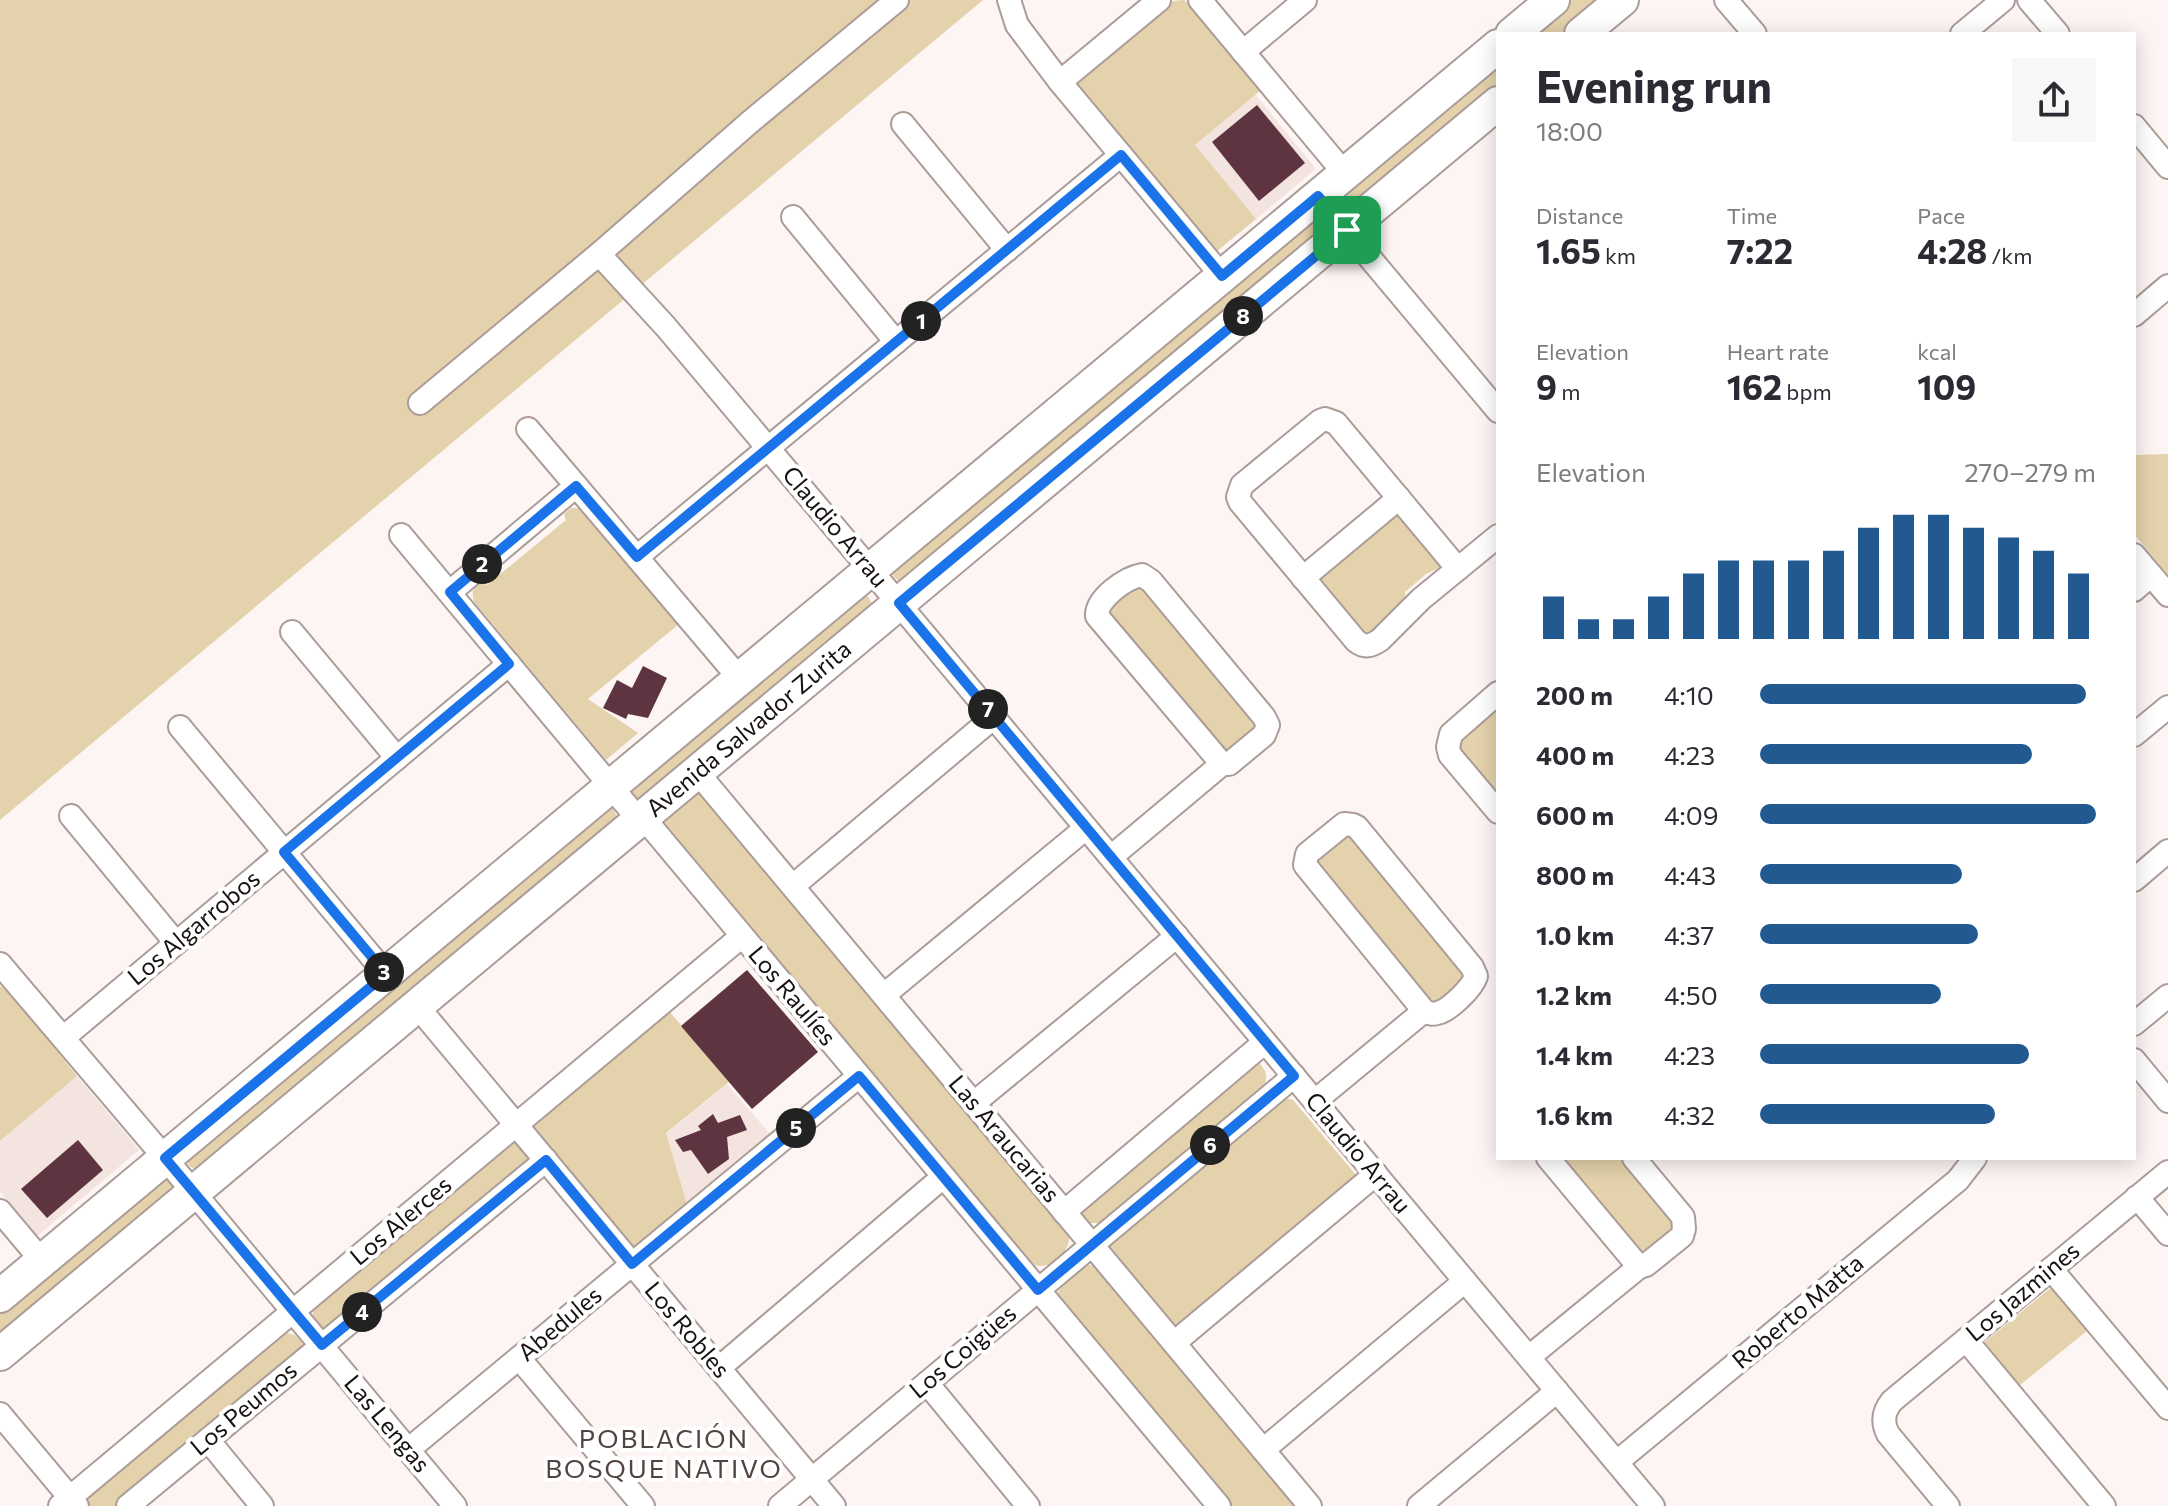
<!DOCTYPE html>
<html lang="en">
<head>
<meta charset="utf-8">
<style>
  body { margin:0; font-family:Commissioner,sans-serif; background:#f7f7f7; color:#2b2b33; height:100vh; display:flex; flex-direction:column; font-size:30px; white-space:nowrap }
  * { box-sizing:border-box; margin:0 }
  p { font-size:26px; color:#7c7c81 }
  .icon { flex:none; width:44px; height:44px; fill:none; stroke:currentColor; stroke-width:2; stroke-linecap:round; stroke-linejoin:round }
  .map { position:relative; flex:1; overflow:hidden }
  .drawer { position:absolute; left:1496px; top:32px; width:640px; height:1128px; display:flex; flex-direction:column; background:#fff; border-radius:0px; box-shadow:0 4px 20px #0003 }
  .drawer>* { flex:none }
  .pin { position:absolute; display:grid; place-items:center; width:68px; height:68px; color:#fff; margin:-34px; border-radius:16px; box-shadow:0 4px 12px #0006 }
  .km { position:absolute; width:40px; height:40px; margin:-20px; border-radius:50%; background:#222; color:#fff; font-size:22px; line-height:40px; text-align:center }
  .round { display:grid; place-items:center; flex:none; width:84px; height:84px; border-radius:0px; background:#f7f7f7 }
  .summary { display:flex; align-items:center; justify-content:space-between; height:136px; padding:0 40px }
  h1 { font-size:44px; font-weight:700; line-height:60px }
  .figures { display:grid; grid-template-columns:repeat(3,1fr); gap:12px; height:136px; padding:8px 40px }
  .figures div { display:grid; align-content:center }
  .figures b { font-size:34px; font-weight:700 }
  .figures small { font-size:22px; font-weight:400 }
  .figures p { font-size:22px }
  .chart { height:224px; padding:16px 40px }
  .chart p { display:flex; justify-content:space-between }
  .chart svg { width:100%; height:144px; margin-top:8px; stroke:#225991; stroke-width:6 }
  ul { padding:0 40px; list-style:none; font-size:26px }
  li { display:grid; grid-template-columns:128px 96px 1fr; align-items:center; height:60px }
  li i { height:20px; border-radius:10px; background:#225991 }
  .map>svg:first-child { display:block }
  .built { fill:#f4e4e0 }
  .green { fill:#e3d2ab }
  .building { fill:#5d343f }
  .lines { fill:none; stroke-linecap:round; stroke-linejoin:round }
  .street-casing { stroke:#ac9c98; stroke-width:26 }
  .secondary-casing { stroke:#ac9c98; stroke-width:36 }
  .street { stroke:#fff; stroke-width:22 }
  .secondary { stroke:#fff; stroke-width:32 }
  .route-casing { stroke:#fff; stroke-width:16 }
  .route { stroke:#1a73e8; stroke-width:10 }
  .labels { text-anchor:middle; stroke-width:8; stroke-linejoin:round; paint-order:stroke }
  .street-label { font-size:24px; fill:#171110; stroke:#fff }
  .neighbourhood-label { font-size:26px; letter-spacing:2px; fill:#514340; stroke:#fff }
</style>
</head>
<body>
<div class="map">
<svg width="2168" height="1506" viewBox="0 0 2168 1506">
  <rect width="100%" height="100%" fill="#fdf5f4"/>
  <g class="built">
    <polygon points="1255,94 1316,169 1256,219 1194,145"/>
    <polygon points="77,1076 139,1150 37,1236 0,1192 0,1141"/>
    <polygon points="727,1084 770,1134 687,1204 666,1134"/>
  </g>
  <g class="green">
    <polygon points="0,0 983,0 0,820"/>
    <polygon points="1183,0 1187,2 1261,90 1195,145 1256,219 1216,252 1080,90 1078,84 1081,78 1173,1"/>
    <polygon points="1568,0 1605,0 1564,34 1527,34"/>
    <path d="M1498 58V89L1360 203C1352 201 1347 199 1345 191Z"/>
    <path d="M1312 222 1319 236 904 583C896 580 892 577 892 569Z"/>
    <polygon points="2168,454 2168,575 2134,534 2134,455"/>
    <path d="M571 508H578L584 511 679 624 588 699 638 733 606 760 474 602C471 592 473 588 481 581L487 585 566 520 564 514Z"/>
    <polygon points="1395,509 1443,566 1426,574 1405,592 1405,596 1410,601 1368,640 1314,576"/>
    <polygon points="1141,581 1261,725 1228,757 1102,609"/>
    <polygon points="862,594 867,595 873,605 638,804 629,797 628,785"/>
    <polygon points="1498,702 1498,803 1453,744"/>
    <path d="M699 792 705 794 1070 1235C1068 1256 1047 1274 1026 1262L663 827 662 822 690 794Z"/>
    <polygon points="607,806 613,809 619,820 198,1171 189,1166 186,1157"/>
    <polygon points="1351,830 1469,981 1430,1006 1313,867 1314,856"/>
    <polygon points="0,986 7,989 77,1076 0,1141"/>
    <polygon points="670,1012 729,1082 666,1133 687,1204 634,1249 533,1125"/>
    <path d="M1257 1060C1266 1071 1269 1075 1263 1088L1099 1223H1086L1077 1211Z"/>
    <polygon points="1286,1098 1293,1100 1356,1175 1357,1182 1184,1329 1174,1329 1111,1254 1110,1246 1113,1239 1280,1099"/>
    <polygon points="514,1141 533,1164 325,1337 312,1321 313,1310 317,1305"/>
    <polygon points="1556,1158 1625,1158 1679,1226 1643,1257"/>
    <polygon points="165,1175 172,1180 176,1189 0,1340 0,1309"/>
    <path d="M1089 1265 1097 1266 1296 1506H1230L1060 1302 1057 1295C1063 1280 1074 1271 1089 1265Z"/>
    <polygon points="2053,1286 2093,1326 2015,1389 1982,1344"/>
    <polygon points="287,1333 295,1335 309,1350 122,1506 86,1506 87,1496 280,1336"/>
  </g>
  <g class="building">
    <polygon points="1257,105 1305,163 1259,201 1212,142"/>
    <polygon points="643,666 667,678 648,718 628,714 626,719 603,708 617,680 632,688"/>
    <polygon points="747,970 818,1052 752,1109 681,1026"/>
    <polygon points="713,1114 718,1123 740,1115 747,1130 727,1137 729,1159 708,1174 691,1150 683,1152 675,1140 701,1130 698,1126"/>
    <polygon points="78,1140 103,1170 47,1218 21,1189"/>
  </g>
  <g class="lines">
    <defs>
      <g id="street">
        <polyline points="1009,0 1017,25 1060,82 1222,276"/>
        <polyline points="1200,0 1345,174"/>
        <polyline points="1726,0 1755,34"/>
        <polyline points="2029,0 2058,34"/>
        <polyline points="1962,34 2003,0"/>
        <polyline points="1243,52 1305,0"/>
        <polyline points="1060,82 1159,0"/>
        <polyline points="903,124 1007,250"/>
        <polyline points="2134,126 2168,167"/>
        <polyline points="1318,196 1498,411"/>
        <polyline points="793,217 896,342"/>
        <polyline points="599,254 666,327 884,586 1653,1506"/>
        <polyline points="2134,315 2168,286"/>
        <polyline points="420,403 599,254 750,122 897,0"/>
        <polyline points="528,429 740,679"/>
        <polyline points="401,535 639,820"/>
        <polyline points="2134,555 2168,595"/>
        <polyline points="637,557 1121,155"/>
        <path d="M1458 569 1336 423 1325 419 1320 421 1242 485 1238 497 1240 502 1356 641C1365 648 1371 646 1380 640L1421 599 1498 536"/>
        <polyline points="1303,578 1399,498"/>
        <polyline points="2134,590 2151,575"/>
        <polyline points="450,592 576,486"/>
        <polyline points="292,632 397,758"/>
        <polyline points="1498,693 1451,734 1448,747 1450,755 1498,812"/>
        <polyline points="180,727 386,974"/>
        <polyline points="2134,735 2168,707"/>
        <polyline points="697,772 1310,1506"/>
        <polyline points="71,816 176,943"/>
        <polyline points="643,817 1219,1506"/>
        <path d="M1344 824 1353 825 1357 827 1472 967 1476 976C1473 987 1449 1011 1437 1013 1432 1015 1429 1013 1424 1011L1305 865 1307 854Z"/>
        <path d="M1111 857 1222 764H1229L1264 735 1268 725 1264 717 1151 581 1142 575C1125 578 1096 599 1097 616L1222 764"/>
        <polyline points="2134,880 2168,851"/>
        <polyline points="793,886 994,717"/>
        <polyline points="0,964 165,1158 455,1506"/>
        <polyline points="884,995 1086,828"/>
        <polyline points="417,1006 834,1506"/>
        <polyline points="2134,1024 2168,996"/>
        <polyline points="63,1038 509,664"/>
        <polyline points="2134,1060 2168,1101"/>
        <polyline points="1315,1101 1424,1011"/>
        <polyline points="974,1103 1177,936"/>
        <polyline points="1548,1158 1639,1267 1646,1265 1682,1236 1684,1229 1683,1217 1634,1158"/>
        <polyline points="2137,1197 2168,1234"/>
        <polyline points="0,1211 42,1261"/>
        <polyline points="1064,1212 1265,1042"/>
        <polyline points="2051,1269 2168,1408"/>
        <polyline points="1966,1340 2104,1506"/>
        <polyline points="1174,1343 1376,1174"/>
        <polyline points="1529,1357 1639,1267"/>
        <polyline points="519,1358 643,1506"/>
        <polyline points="719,1368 943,1177"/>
        <polyline points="927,1383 1028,1506"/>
        <polyline points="0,1414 77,1506"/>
        <polyline points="208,1440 262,1506"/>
        <polyline points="408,1450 859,1076"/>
        <polyline points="1263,1450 1465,1281"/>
        <polyline points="1617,1462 1958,1180 1975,1158"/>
        <polyline points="60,1506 742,936"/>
        <polyline points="128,1506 546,1160"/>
        <polyline points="780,1506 1294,1076"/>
        <polyline points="1419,1506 1557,1391"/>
        <path d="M1948 1506 1888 1434C1882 1422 1883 1412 1892 1401L2168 1172"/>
      </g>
      <g id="secondary">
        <polyline points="1512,34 1553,0"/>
        <polyline points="1581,34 1622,0"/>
        <polyline points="0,1296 1498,46"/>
        <polyline points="0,1354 1498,103"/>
      </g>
    </defs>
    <use href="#street" class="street-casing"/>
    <use href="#secondary" class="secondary-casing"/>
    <use href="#street" class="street"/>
    <use href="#secondary" class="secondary"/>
  </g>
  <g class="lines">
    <defs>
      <polygon id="route" points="1121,155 1222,276 1318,196 1347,230 899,603 1294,1076 1038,1290 859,1076 632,1264 546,1160 322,1345 165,1158 386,974 284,852 509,664 450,592 576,486 637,557"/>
    </defs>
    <use href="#route" class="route-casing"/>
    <use href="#route" class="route"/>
  </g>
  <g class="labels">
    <g class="street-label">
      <text transform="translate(835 527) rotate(50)" y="8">Claudio Arrau</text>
      <text transform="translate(749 729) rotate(-40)" y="8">Avenida Salvador Zurita</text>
      <text transform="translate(194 928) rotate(-40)" y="8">Los Algarrobos</text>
      <text transform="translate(792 996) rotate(50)" y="8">Los Raulíes</text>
      <text transform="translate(1004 1139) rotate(50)" y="8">Las Araucarias</text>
      <text transform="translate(1358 1153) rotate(50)" y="8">Claudio Arrau</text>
      <text transform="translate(401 1221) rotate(-40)" y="8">Los Alerces</text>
      <text transform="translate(2023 1292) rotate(-40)" y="8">Los Jazmines</text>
      <text transform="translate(1798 1312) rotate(-40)" y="8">Roberto Matta</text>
      <text transform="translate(560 1324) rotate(-40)" y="8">Abedules</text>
      <text transform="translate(687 1330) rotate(50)" y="8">Los Robles</text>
      <text transform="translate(963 1352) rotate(-40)" y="8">Los Coigües</text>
      <text transform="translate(244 1409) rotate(-40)" y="8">Los Peumos</text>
      <text transform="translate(387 1424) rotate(50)" y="8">Las Lengas</text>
    </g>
    <g class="neighbourhood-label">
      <text x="664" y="1448">POBLACIÓN<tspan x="664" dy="30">BOSQUE NATIVO</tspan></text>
    </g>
  </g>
</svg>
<div class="pin" style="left:1347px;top:230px;background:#1e9e55"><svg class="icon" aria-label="arrive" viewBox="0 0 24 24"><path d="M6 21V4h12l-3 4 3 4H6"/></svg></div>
<b class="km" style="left:921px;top:321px">1</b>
<b class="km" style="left:482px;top:564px">2</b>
<b class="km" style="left:384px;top:972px">3</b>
<b class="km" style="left:362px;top:1312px">4</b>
<b class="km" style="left:796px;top:1128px">5</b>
<b class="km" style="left:1210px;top:1145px">6</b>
<b class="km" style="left:988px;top:709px">7</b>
<b class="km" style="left:1243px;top:316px">8</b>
<section class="drawer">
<div class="summary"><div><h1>Evening run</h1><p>18:00</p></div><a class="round"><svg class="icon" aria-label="share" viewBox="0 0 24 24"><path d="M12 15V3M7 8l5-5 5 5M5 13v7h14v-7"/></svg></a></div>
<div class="figures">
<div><p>Distance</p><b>1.65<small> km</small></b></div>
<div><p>Time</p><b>7:22</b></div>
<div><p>Pace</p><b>4:28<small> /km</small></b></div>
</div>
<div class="figures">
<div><p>Elevation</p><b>9<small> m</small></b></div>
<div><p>Heart rate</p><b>162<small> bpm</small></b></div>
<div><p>kcal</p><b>109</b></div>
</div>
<div class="chart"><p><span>Elevation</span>270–279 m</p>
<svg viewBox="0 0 160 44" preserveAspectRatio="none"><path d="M5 44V31M15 44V38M25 44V38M35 44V31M45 44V24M55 44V20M65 44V20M75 44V20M85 44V17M95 44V10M105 44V6M115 44V6M125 44V10M135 44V13M145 44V17M155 44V24"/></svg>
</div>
<ul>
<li><b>200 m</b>4:10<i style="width:97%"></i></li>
<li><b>400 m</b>4:23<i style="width:81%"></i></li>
<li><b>600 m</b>4:09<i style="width:100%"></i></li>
<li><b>800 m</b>4:43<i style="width:60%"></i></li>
<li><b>1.0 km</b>4:37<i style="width:65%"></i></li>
<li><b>1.2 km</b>4:50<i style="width:54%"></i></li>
<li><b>1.4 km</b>4:23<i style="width:80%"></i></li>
<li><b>1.6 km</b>4:32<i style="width:70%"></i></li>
</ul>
</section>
</div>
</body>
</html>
